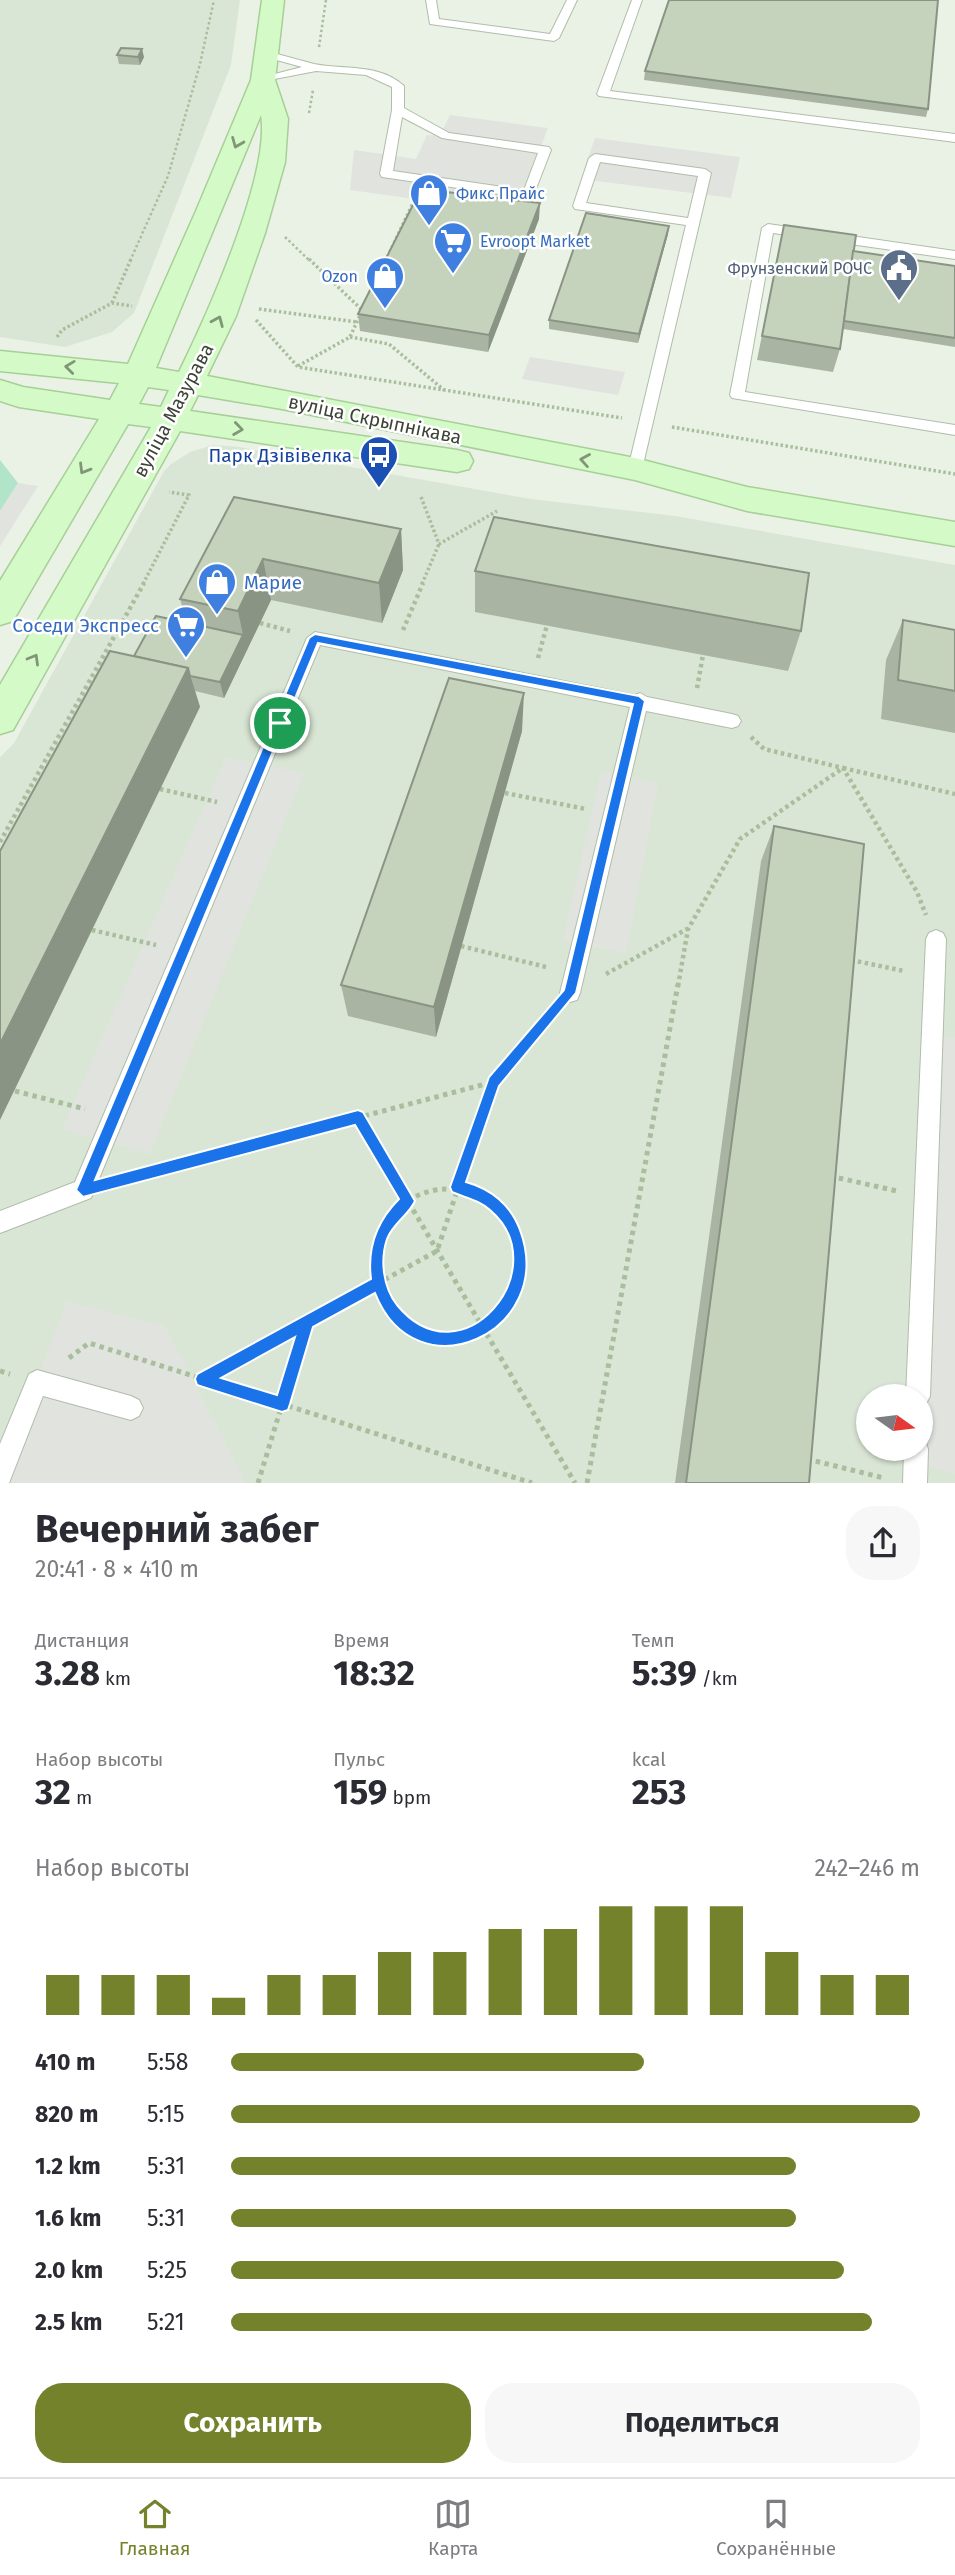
<!DOCTYPE html>
<html lang="ru">
<head>
<meta charset="utf-8">
<style>
  body { margin:0; font-family:"Fira Sans",sans-serif; background:#f7f7f7; color:#2b2b33; height:100vh; display:flex; flex-direction:column; font-size:26px; white-space:nowrap }
  * { box-sizing:border-box; margin:0 }
  p { font-size:23px; color:#7c7c81 }
  .icon { flex:none; width:38px; height:38px; fill:none; stroke:currentColor; stroke-width:2; stroke-linecap:round; stroke-linejoin:round }
  .map { position:relative; height:1483px; overflow:hidden }
  .panel { display:flex; flex-direction:column; background:#fff; flex:1 }
  .panel>* { flex:none }
  .needle { width:46px; rotate:104deg }
  .tools { position:absolute; left:856px; top:1384px; display:grid; gap:14px }
  .tools a { display:grid; place-items:center; width:77px; height:77px; border-radius:50%; background:#fff; box-shadow:0 2px 5px #0004; font-size:35px }
  .pin { position:absolute; display:grid; place-items:center; width:60px; height:60px; color:#fff; margin:-30px; border:4px solid #fff; border-radius:50%; box-shadow:0 2px 7px #0007 }
  .round { display:grid; place-items:center; flex:none; width:74px; height:74px; border-radius:28px; background:#f7f7f7 }
  .headline { display:flex; align-items:center; justify-content:space-between; height:119px; padding:0 35px }
  h1 { font-size:38px; font-weight:700; line-height:52px }
  .figures { display:grid; grid-template-columns:repeat(3,1fr); gap:10px; height:119px; padding:7px 35px }
  .figures div { display:grid; align-content:center }
  .figures b { font-size:35px; font-weight:700 }
  .figures small { font-size:19px; font-weight:400 }
  .figures p { font-size:19px }
  .chart { height:196px; padding:14px 35px }
  .chart p { display:flex; justify-content:space-between }
  .chart svg { width:100%; height:126px; margin-top:7px; stroke:#74822b; stroke-width:6 }
  .action { display:flex; gap:14px; margin-top:auto; padding:14px 35px }
  .action a { flex:1; height:80px; border-radius:28px; background:#74822b; color:#fff; font-size:28px; font-weight:700; line-height:80px; text-align:center }
  .action a+a { background:#f7f7f7; color:#2b2b33 }
  ul { padding:0 35px; list-style:none; font-size:23px }
  li { display:grid; grid-template-columns:112px 84px 1fr; align-items:center; height:52px }
  li i { height:18px; border-radius:9px; background:#74822b }
  .tab-bar { display:flex; justify-content:space-around; align-items:center; height:98px; border-top:2px solid #e1e1e2; background:#fff; font-size:19px; color:#7c7c81 }
  .tab-bar a { display:grid; justify-items:center; gap:4px }
  .tab-bar .active { color:#74822b }
  .map>svg:first-child { display:block }
  .residential { fill:#dae6d5; fill-rule:evenodd }
  .green { fill:#b1e4c8 }
  .parking { fill:#e0e3de }
  .lines { fill:none; stroke-linecap:round; stroke-linejoin:round }
  .service-casing { stroke:#b0bda9; stroke-width:2 }
  .secondary-casing { stroke:#a7cf98; stroke-width:3 }
  .path-far3 { stroke:#a8be9c; stroke-width:2.5; stroke-dasharray:2.5 2.5; stroke-linecap:butt }
  .path-far2 { stroke:#a8be9c; stroke-width:3.5; stroke-dasharray:2.5 2.5; stroke-linecap:butt }
  .path-far1 { stroke:#a8be9c; stroke-width:4.5; stroke-dasharray:3.5 3.5; stroke-linecap:butt }
  .path { stroke:#a8be9c; stroke-width:5; stroke-dasharray:4.5 4.5; stroke-linecap:butt }
  .service { fill:#fff; fill-rule:evenodd }
  .secondary { fill:#d4fbc7; fill-rule:evenodd }
  .wall { fill:#a9b5a2 }
  .shaded-wall { fill:#8a9484 }
  .building { fill:#c5d3bc; stroke:#8a9484; stroke-width:2 }
  .oneway { stroke:#809677 }
  .route { fill:#1a73e8; stroke:#fff; stroke-width:2; fill-rule:evenodd }
  .labels { text-anchor:middle; stroke-width:5; stroke-linejoin:round; paint-order:stroke }
  .far-shop-label { font-size:16px; fill:#366cbe; stroke:#fff; text-anchor:start }
  .far-service-label { font-size:16px; fill:#4e5e75; stroke:#fff; text-anchor:end }
  .street-label { font-size:19px; fill:#3c4436; stroke:#fff }
  .transit-label { font-size:19px; fill:#164399; stroke:#fff; text-anchor:end }
  .shop-label { font-size:19px; fill:#366cbe; stroke:#fff; text-anchor:start }
</style>
</head>
<body>
<div class="map">
<svg width="955" height="1483" viewBox="0 0 955 1483">
  <rect width="100%" height="100%" fill="#eaf2e6"/>
  <g class="residential">
    <polygon points="0,0 240,0 231,65 134,313 112,332 65,347 0,337"/>
    <path d="M213 445 239 447 531 499 675 516 955 565V1483H0V757L14 743 164 471 171 464 190 452ZM868 1396H920V1449H868Z"/>
  </g>
  <polygon class="green" points="0,460 18,483 0,511"/>
  <g class="parking">
    <polygon points="450,115 548,128 515,213 350,190 354,150 416,159 427,135 440,136"/>
    <polygon points="595,138 740,157 731,198 581,179"/>
    <polygon points="530,357 625,372 618,395 522,379"/>
    <polygon points="18,483 38,486 0,546 0,511"/>
    <polygon points="226,757 304,773 150,1154 62,1129"/>
    <polygon points="601,771 658,784 626,954 563,940"/>
    <polygon points="932,1035 955,1039 955,1474 916,1465 920,1449 920,1396 918,1396"/>
    <polygon points="67,1301 165,1326 246,1483 0,1483 0,1473"/>
  </g>
  <g class="lines">
    <defs>
      <g id="service">
        <polygon points="426,0 436,0 439,19 550,34 567,0 577,0 559,38 554,41 430,24"/>
        <polygon points="632,0 642,0 610,91 955,134 955,142 599,96 597,94"/>
        <path d="M266 51C282 55 298 60 314 64 344 70 379 63 404 86V108L449 133 549 147 551 150 534 194 528 198 382 177 380 174 392 110V87L366 75 316 71 259 82V78L302 67 262 56V52ZM402 117 442 138 538 153 524 190 393 171Z"/>
        <path d="M595 154 705 169 711 173 642 469 635 474 628 469 686 225 575 209 573 206 589 158ZM600 162 698 176 688 218 586 203Z"/>
        <polygon points="768,224 955,251 955,259 773,233 745,392 955,425 955,435 732,398 730,395 762,228"/>
        <polygon points="315,632 635,695 640,693 647,697 732,714 738,716 741,721 738,726 732,728 646,711 580,993 577,1000 570,1002 563,1000 560,993 630,707 320,645 91,1198 0,1233 0,1211 75,1182 307,638"/>
        <polygon points="936,930 943,933 946,939 930,1396 926,1404 920,1407 920,1396 906,1396 926,939 929,933"/>
        <polygon points="37,1370 131,1396 139,1400 143,1408 139,1416 131,1420 43,1396 9,1483 0,1483 0,1444 29,1374"/>
        <polygon points="920,1439 925,1440 928,1449 927,1483 903,1483 904,1449 920,1449"/>
      </g>
      <path id="secondary" d="M262 0H284L275 80 288 119 285 162 265 233 236 316 207 376 635 458 747 487 955 522V546L747 511 635 480 282 409 198 395 190 411 457 450 469 453 473 461 469 469 457 472 180 431 13 730 0 734V685L151 427 128 424 13 621 0 625V581L99 419 19 407 0 401V380L23 387 110 400 119 383 0 371V351L128 364 196 211 251 80ZM261 115C271 174 206 317 179 372L156 368ZM148 387 169 390 161 407 139 404Z"/>
    </defs>
    <use href="#service" class="service-casing"/>
    <use href="#secondary" class="secondary-casing"/>
    <g class="path-far3">
      <polyline points="319,47 326,0"/>
      <polyline points="309,113 313,90"/>
      <polyline points="285,237 310,261"/>
      <polyline points="130,261 168,176 200,64 214,0"/>
      <polyline points="385,261 413,202"/>
    </g>
    <g class="path-far2">
      <polyline points="309,259 362,310"/>
      <polyline points="381,270 386,259"/>
      <polyline points="112,303 131,259"/>
      <polyline points="259,309 357,322"/>
      <polyline points="256,320 298,367 622,418"/>
      <polyline points="57,337 62,330 112,303 132,306"/>
      <polyline points="350,337 389,344 444,390"/>
      <polyline points="298,366 350,337 361,313"/>
      <polyline points="672,427 955,474"/>
      <polyline points="421,497 439,544 497,511"/>
      <polyline points="143,584 189,495 169,492"/>
      <polyline points="422,584 439,544"/>
    </g>
    <g class="path-far1">
      <polyline points="260,623 290,631"/>
      <polyline points="403,630 423,583"/>
      <polyline points="538,658 547,625"/>
      <polyline points="697,688 703,655"/>
      <polyline points="751,737 764,749 843,768 917,892 926,915"/>
      <polyline points="160,789 217,802"/>
      <polyline points="505,793 586,809"/>
      <polyline points="0,842 144,583"/>
      <polyline points="92,930 156,945"/>
      <polyline points="461,946 546,967"/>
      <polyline points="851,960 904,971"/>
      <polyline points="606,974 687,929"/>
      <polyline points="678,986 688,929 740,839 843,768 955,794"/>
    </g>
    <g class="path">
      <polyline points="15,1091 85,1109"/>
      <polyline points="358,1117 575,1483"/>
      <polyline points="830,1176 897,1191"/>
      <polyline points="121,1180 493,1082 552,1014"/>
      <circle cx="448" cy="1263" r="74"/>
      <polyline points="69,1358 89,1343 532,1483"/>
      <polyline points="0,1371 10,1374"/>
      <polyline points="203,1379 437,1251 493,1083"/>
      <polyline points="807,1459 884,1478"/>
      <polyline points="258,1483 307,1323"/>
      <polyline points="587,1483 678,984"/>
    </g>
    <use href="#service" class="service"/>
    <use href="#secondary" class="secondary"/>
  </g>
  <g class="wall">
    <polygon points="117,55 144,57 140,65 119,64"/>
    <polygon points="645,71 928,109 926,117 644,80"/>
    <polygon points="539,219 488,352 360,331 358,314"/>
    <polygon points="784,225 853,251 955,266 955,347 843,329 840,349 833,372 757,360"/>
    <polygon points="668,234 638,343 549,329 549,320"/>
    <polygon points="234,497 401,529 403,570 382,623 271,600 224,698 195,691 200,707 134,656 187,623 180,599"/>
    <polygon points="475,571 801,631 788,671 475,612"/>
    <polygon points="903,620 955,630 955,733 881,719 886,660"/>
    <polygon points="522,731 436,1037 348,1016 341,985"/>
    <polygon points="774,826 809,1483 675,1483 761,861"/>
  </g>
  <g class="shaded-wall">
    <polygon points="142,49 144,57 140,65 138,57"/>
    <polygon points="540,203 539,219 488,352 489,335"/>
    <polygon points="669,226 668,234 638,343 639,334"/>
    <polygon points="401,529 403,570 382,623 379,583"/>
    <polygon points="263,559 271,600 224,698 220,682 243,635 238,611"/>
    <polygon points="188,668 200,707 0,1120 0,1044"/>
    <polygon points="524,693 522,731 436,1037 434,1007"/>
  </g>
  <g class="building">
    <polygon points="669,0 938,0 928,109 645,71"/>
    <polygon points="121,48 142,49 138,57 117,55"/>
    <polygon points="421,189 540,203 489,335 358,314"/>
    <polygon points="586,213 669,226 639,334 549,320"/>
    <polygon points="784,225 856,235 840,349 762,336"/>
    <polygon points="853,251 955,266 955,338 844,321"/>
    <polygon points="234,497 401,529 379,583 263,559 238,611 180,599"/>
    <polygon points="494,517 809,573 801,631 475,571"/>
    <polygon points="156,616 243,635 220,682 190,676 188,668 134,656"/>
    <polygon points="903,620 955,630 955,691 898,680"/>
    <polygon points="110,651 188,668 0,1044 0,851"/>
    <polygon points="449,678 524,693 434,1007 341,985"/>
    <polygon points="774,826 864,844 809,1483 686,1483"/>
  </g>
  <defs><path id="oneway-chevron" d="M-2-3.5L2.5 0L-2 3.5" fill="none" stroke-width="1.6" stroke-linecap="round" stroke-linejoin="round" transform="scale(1.75)"/></defs>
  <g class="oneway">
    <use href="#oneway-chevron" transform="translate(237 143) rotate(112)"/>
    <use href="#oneway-chevron" transform="translate(218 321) rotate(-67)"/>
    <use href="#oneway-chevron" transform="translate(70 367) rotate(-173)"/>
    <use href="#oneway-chevron" transform="translate(238 429) rotate(8)"/>
    <use href="#oneway-chevron" transform="translate(585 460) rotate(-170)"/>
    <use href="#oneway-chevron" transform="translate(84 469) rotate(121)"/>
    <use href="#oneway-chevron" transform="translate(34 659) rotate(-60)"/>
  </g>
  <path class="route" d="M315 634 639 696 645 701 576 993 499 1086 466 1182C491 1189 511 1205 520 1230 558 1332 416 1397 375 1293L313 1327 290 1404 288 1410 282 1412 203 1387 197 1385 195 1379 197 1374 371 1279C367 1248 376 1222 399 1199L355 1125 83 1197 76 1190 309 638ZM318 643 633 704 564 990 489 1077 450 1187 452 1192C466 1198 479 1200 490 1210 558 1268 462 1384 397 1305 383 1287 380 1260 387 1239 393 1223 409 1215 415 1201L363 1112 358 1110 95 1180ZM295 1337 277 1395 221 1378Z"/>
  <defs>
    <symbol id="shop-pin" viewBox="-11 -11 22 30"><path d="M0 17L-7.5 6A9.5 9.5 0 1 1 7.5 6Z" fill="#3f7fe0" stroke="#fff"/><path d="M-5-2.5h2.3a2.7 3.5 0 0 1 5.4 0H5L5.5 6h-11ZM-1.5-2.5h3a1.5 2.3 0 0 0-3 0Z" fill="#fff"/></symbol>
    <symbol id="supermarket-pin" viewBox="-11 -11 22 30"><path d="M0 17L-7.5 6A9.5 9.5 0 1 1 7.5 6Z" fill="#3f7fe0" stroke="#fff"/><path d="M-6-5.5h2.5l.6 2H6L4.5 2H-2.5L-4.4-4H-6ZM-1.5 3.2a1.3 1.3 0 1 0 .1 0ZM3 3.2a1.3 1.3 0 1 0 .1 0Z" fill="#fff"/></symbol>
    <symbol id="civic-pin" viewBox="-11 -11 22 30"><path d="M0 17L-7.5 6A9.5 9.5 0 1 1 7.5 6Z" fill="#5c6f8a" stroke="#fff"/><path d="M-.6-6.5H3V-4.5H.6V-3L4-1V1h2V6H-6V1h2V-1L-.6-3ZM-1.2 2.5V6h2.4V2.5Z" fill="#fff"/></symbol>
    <symbol id="bus-pin" viewBox="-11 -11 22 30"><path d="M0 17L-7.5 6A9.5 9.5 0 1 1 7.5 6Z" fill="#1a4fb4" stroke="#fff"/><path d="M-5-6H5V4H4V6H2V4H-2V6H-4V4H-5ZM-3.5-4V0h7V-4ZM-3.5 1.2v1.5H-2V1.2ZM2 1.2v1.5H3.5V1.2Z" fill="#fff"/></symbol>
  </defs>
  <g fill-rule="evenodd">
    <use href="#shop-pin" x="407" y="171" width="44" height="60"/>
    <use href="#supermarket-pin" x="431" y="219" width="44" height="60"/>
    <use href="#civic-pin" x="877" y="246" width="44" height="60"/>
    <use href="#shop-pin" x="363" y="254" width="44" height="60"/>
    <use href="#bus-pin" x="357" y="433" width="44" height="60"/>
    <use href="#shop-pin" x="195" y="560" width="44" height="60"/>
    <use href="#supermarket-pin" x="164" y="603" width="44" height="60"/>
  </g>
  <g class="labels">
    <g class="far-shop-label">
      <text x="456" y="199">Фикс Прайс</text>
      <text x="480" y="247">Evroopt Market</text>
      <text x="358" y="282" text-anchor="end">Ozon</text>
    </g>
    <g class="far-service-label">
      <text x="872" y="274">Фрунзенский РОЧС</text>
    </g>
    <g class="street-label">
      <text transform="translate(173 410) rotate(-62)" y="7">вуліца Мазурава</text>
      <text transform="translate(375 419) rotate(12)" y="7">вуліца Скрыпнікава</text>
    </g>
    <g class="transit-label">
      <text x="352" y="462">Парк Дзівівелка</text>
    </g>
    <g class="shop-label">
      <text x="244" y="589">Марие</text>
      <text x="159" y="632" text-anchor="end">Соседи Экспресс</text>
    </g>
  </g>
</svg>
<div class="tools">
<a><svg class="needle" viewBox="-14 -14 28 28"><path d="M0-13l5 13h-10z" fill="#e53935"/><path d="M0 13l5-13h-10z" fill="#7c7c81"/></svg></a>
</div>
<div class="pin" style="left:280px;top:723px;background:#1e9e55"><svg class="icon" aria-label="arrive" viewBox="0 0 24 24"><path d="M6 21V4h12l-3 4 3 4H6"/></svg></div>
</div>
<section class="panel">
<div class="headline"><div><h1>Вечерний забег</h1><p>20:41 · 8 × 410 m</p></div><a class="round"><svg class="icon" aria-label="share" viewBox="0 0 24 24"><path d="M12 15V3M7 8l5-5 5 5M5 13v7h14v-7"/></svg></a></div>
<div class="figures">
<div><p>Дистанция</p><b>3.28<small> km</small></b></div>
<div><p>Время</p><b>18:32</b></div>
<div><p>Темп</p><b>5:39<small> /km</small></b></div>
</div>
<div class="figures">
<div><p>Набор высоты</p><b>32<small> m</small></b></div>
<div><p>Пульс</p><b>159<small> bpm</small></b></div>
<div><p>kcal</p><b>253</b></div>
</div>
<div class="chart"><p><span>Набор высоты</span>242–246 m</p>
<svg viewBox="0 0 160 44" preserveAspectRatio="none"><path d="M5 44V30M15 44V30M25 44V30M35 44V38M45 44V30M55 44V30M65 44V22M75 44V22M85 44V14M95 44V14M105 44V6M115 44V6M125 44V6M135 44V22M145 44V30M155 44V30"/></svg>
</div>
<ul>
<li><b>410 m</b>5:58<i style="width:60%"></i></li>
<li><b>820 m</b>5:15<i style="width:100%"></i></li>
<li><b>1.2 km</b>5:31<i style="width:82%"></i></li>
<li><b>1.6 km</b>5:31<i style="width:82%"></i></li>
<li><b>2.0 km</b>5:25<i style="width:89%"></i></li>
<li><b>2.5 km</b>5:21<i style="width:93%"></i></li>
</ul>
<div class="action"><a>Сохранить</a><a>Поделиться</a></div>
</section>
<nav class="tab-bar">
<a class="active"><svg class="icon" aria-label="home" viewBox="0 0 24 24"><path d="M3 11l9-7 9 7M6 9v11h12V9"/></svg>Главная</a>
<a><svg class="icon" aria-label="map" viewBox="0 0 24 24"><path d="M3 6l6-2 6 2 6-2v14l-6 2-6-2-6 2zM9 4v14M15 6v14"/></svg>Карта</a>
<a><svg class="icon" aria-label="saved" viewBox="0 0 24 24"><path d="M7 4h10v16l-5-4-5 4z"/></svg>Сохранённые</a>
</nav>
</body>
</html>
